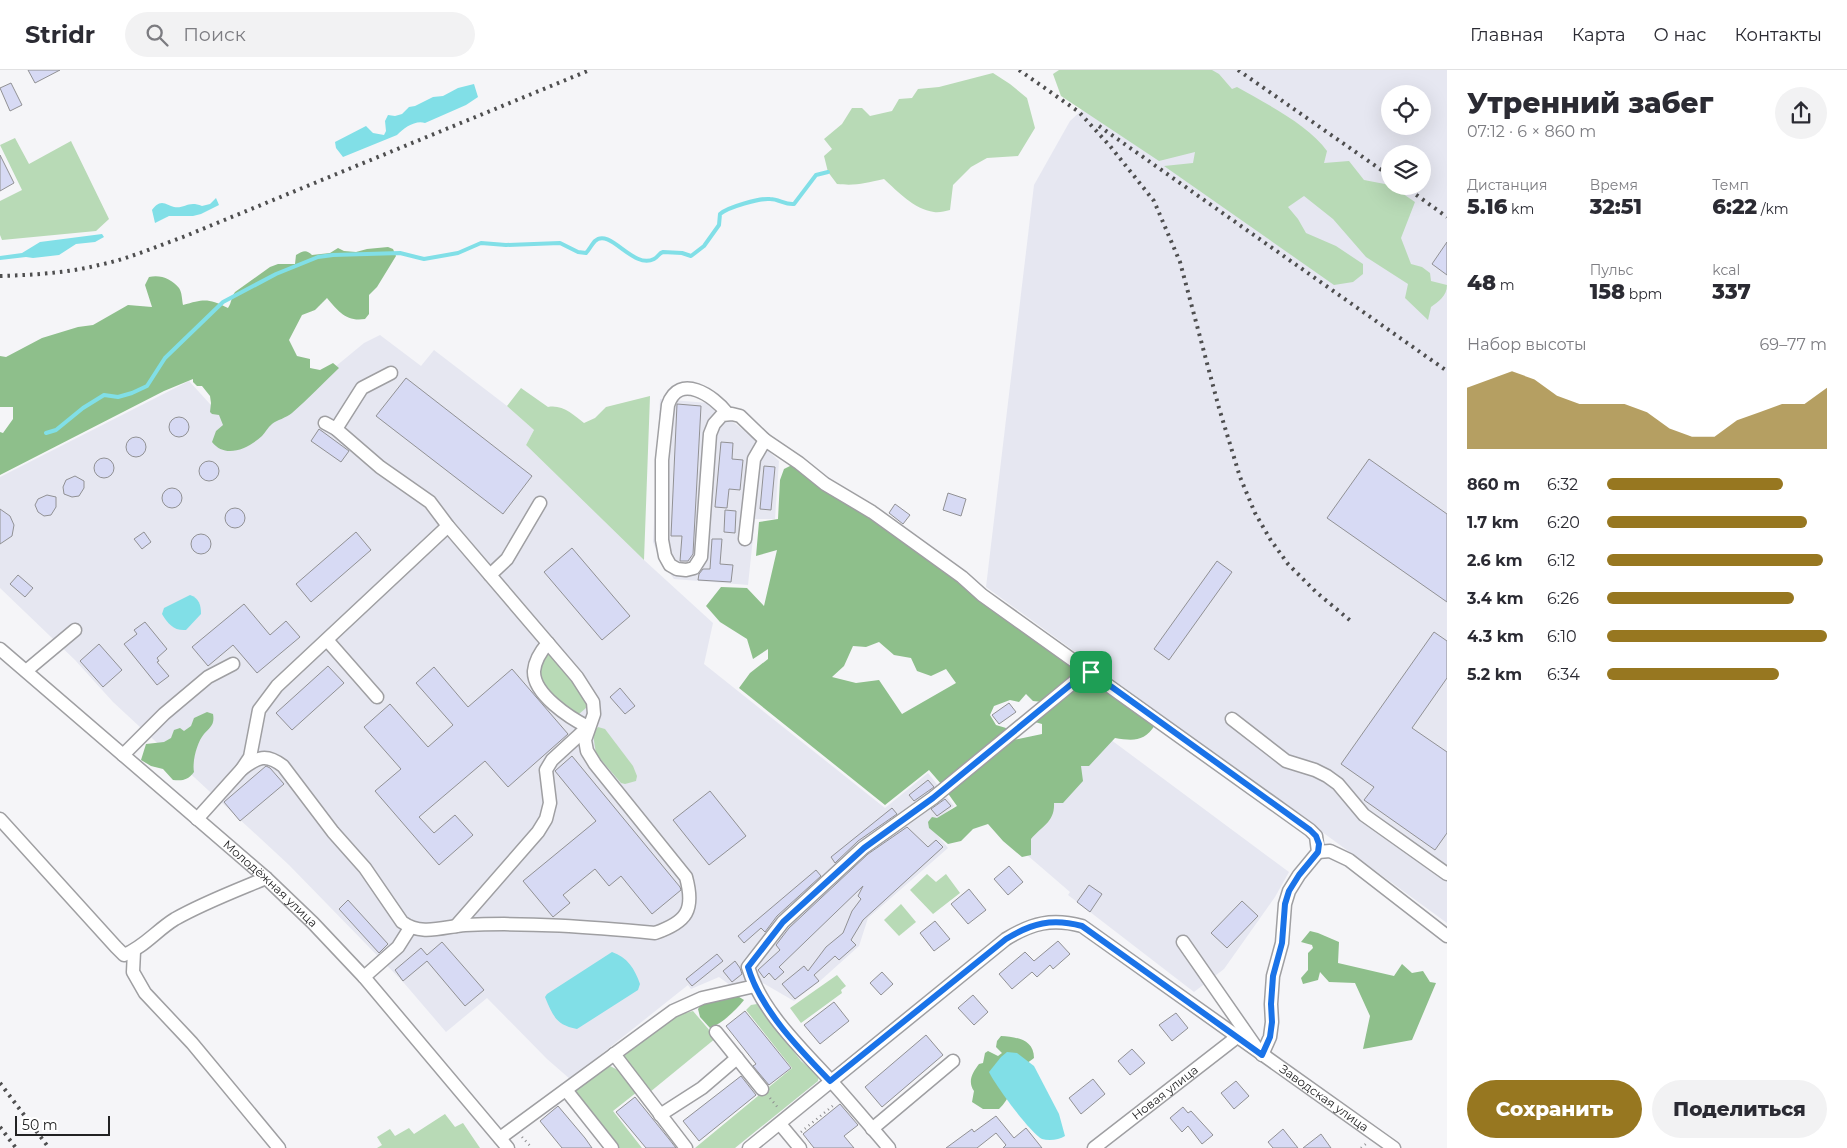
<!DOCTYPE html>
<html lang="ru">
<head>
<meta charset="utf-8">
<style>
  body { margin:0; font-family:Montserrat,sans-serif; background:#f2f2f3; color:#2b2b33; height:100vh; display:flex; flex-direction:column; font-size:19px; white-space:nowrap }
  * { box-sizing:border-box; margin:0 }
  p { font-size:16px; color:#7c7c81 }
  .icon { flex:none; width:28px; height:28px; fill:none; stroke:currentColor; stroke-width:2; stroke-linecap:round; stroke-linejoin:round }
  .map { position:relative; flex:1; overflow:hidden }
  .side { display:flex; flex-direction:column; background:#fff; width:400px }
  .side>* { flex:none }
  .tools { position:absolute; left:1381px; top:15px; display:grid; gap:10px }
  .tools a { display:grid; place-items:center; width:50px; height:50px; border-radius:50%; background:#fff; box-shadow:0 5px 20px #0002; font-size:25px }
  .scale { position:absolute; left:15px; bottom:12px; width:95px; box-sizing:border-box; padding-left:5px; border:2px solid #222223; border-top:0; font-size:14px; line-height:18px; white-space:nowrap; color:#222223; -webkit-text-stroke:4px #fff; paint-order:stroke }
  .pin { position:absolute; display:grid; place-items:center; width:42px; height:42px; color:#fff; margin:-21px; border-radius:10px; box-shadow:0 2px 8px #0006 }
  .round { display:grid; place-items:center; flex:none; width:52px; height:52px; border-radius:26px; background:#f2f2f3 }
  .head { display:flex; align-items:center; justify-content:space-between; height:85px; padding:0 20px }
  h1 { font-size:28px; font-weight:800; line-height:38px }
  .stats { display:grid; grid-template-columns:repeat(3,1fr); gap:8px; height:85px; padding:5px 20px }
  .stats div { display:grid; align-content:center }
  .stats b { font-size:21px; font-weight:800 }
  .stats small { font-size:14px; font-weight:400 }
  .stats p { font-size:14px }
  .chart { height:140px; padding:10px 20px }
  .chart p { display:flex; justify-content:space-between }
  .chart svg { width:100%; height:90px; margin-top:5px; fill:#977720; opacity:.7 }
  .action { display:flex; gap:10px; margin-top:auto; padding:10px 20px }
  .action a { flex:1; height:58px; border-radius:30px; background:#977720; color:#fff; font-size:20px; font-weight:800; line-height:58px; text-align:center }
  .action a+a { background:#f2f2f3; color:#2b2b33 }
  ul { padding:0 20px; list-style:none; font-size:16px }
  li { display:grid; grid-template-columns:80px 60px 1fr; align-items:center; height:38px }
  li i { height:12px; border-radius:6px; background:#977720 }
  header { display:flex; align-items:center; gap:30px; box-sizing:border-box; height:70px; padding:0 25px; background:#fff; border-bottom:1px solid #e1e1e2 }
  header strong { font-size:24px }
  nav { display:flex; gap:28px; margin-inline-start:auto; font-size:18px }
  .search { width:350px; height:45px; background:#f2f2f3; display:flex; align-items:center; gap:12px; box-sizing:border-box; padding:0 18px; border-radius:28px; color:#7c7c81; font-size:19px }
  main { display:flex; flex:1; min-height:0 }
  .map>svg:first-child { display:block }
  .built { fill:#e6e7f1; fill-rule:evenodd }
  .green { fill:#b8dab6 }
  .forest { fill:#8ebf8b; fill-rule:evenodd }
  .water { fill:#81dfe7 }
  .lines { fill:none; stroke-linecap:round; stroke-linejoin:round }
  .stream { stroke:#81dfe7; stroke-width:4 }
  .building { fill:#d7daf4; stroke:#919194 }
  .minor-casing { stroke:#9f9fa2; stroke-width:15 }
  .path { stroke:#8e8e90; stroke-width:2.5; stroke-dasharray:1 4; stroke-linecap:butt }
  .minor { stroke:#fff; stroke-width:12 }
  .rail { stroke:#4e4e4f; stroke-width:4; stroke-dasharray:2.5 5; stroke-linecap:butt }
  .route-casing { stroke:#fff; stroke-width:10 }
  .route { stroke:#1a73e8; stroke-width:6 }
  .labels { text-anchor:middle; stroke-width:4.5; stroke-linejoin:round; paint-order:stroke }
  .street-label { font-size:12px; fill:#222223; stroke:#fff }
</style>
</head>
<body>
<header>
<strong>Stridr</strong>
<div class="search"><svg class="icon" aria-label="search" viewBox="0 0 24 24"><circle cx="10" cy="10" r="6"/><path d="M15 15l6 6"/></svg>Поиск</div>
<nav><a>Главная</a><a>Карта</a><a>О нас</a><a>Контакты</a></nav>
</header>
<main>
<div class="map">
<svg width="1447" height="1078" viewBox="0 0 1447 1078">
  <rect width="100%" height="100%" fill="#f5f5f8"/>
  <g class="built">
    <path d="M1125 0H1447V853L986 517 1034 115 1070 51ZM1390 24H1422V56H1390ZM1390 84H1422V116H1390Z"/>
    <polygon points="380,265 421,296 434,280 507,336 534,360 526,375 644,490 713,553 704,594 885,738 928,703 954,736 930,756 948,778 868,848 859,876 820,911 794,931 761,912 730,915 719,907 691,919 688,915 570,1009 547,989 487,928 446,962 404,913 289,795 113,632 75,590 0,518 0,407 189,311 210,334 250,367 364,273"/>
    <polygon points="660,329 708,333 759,372 779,391 775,449 755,449 748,515 674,509 661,491 653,472"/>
    <polygon points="1091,655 1289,802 1275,827 1224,899 1194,922 1068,825 1070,822 984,748"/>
  </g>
  <g class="green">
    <path d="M1059 0H1212L1219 4 1232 19 1237 17C1265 33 1309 55 1327 81L1324 93 1349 91 1364 110 1390 115 1415 132 1401 168 1411 194 1422 197 1430 203 1431 211 1447 215C1447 226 1438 232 1431 237L1428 250 1405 228 1408 214 1366 187 1333 149 1304 126 1288 137 1298 149 1306 163 1336 176 1363 194V204L1353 212 1334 215 1164 96 1193 93 1195 82 1159 91 1061 26 1053 4Z"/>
    <path d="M993 3 1010 14 1027 28 1035 58 1018 86 987 88 971 97 953 115 950 140C945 141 939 143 934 142 914 139 898 122 884 109 864 113 857 116 837 114L828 102 824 86 832 79 824 69 842 54 852 38H862L870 46 892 41 899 29 912 28 918 19 939 17Z"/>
    <polygon points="15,68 29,94 71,71 109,149 96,161 2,170 0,165 0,131 22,120 0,75"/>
    <path d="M521 318 548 337C562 334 574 345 584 353L595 348 606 337 650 326 644 490 526 375 534 360 507 336Z"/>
    <path d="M548 582C559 592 589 622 586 638L579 644C568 643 542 619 540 607 538 597 543 590 548 582Z"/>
    <polygon points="598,657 605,659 633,696 637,706 636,711 625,714 621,713 596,684 593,664"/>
    <polygon points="927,804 936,812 946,804 960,823 933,844 910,820"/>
    <polygon points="901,834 916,852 899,866 884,850"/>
    <polygon points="837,905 846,916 841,920 842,923 801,953 790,938"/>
    <polygon points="757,934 801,991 819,1006 818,1011 735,1078 695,1078 792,998 746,940 751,935"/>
    <polygon points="693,941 716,968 650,1022 623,987 674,946"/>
    <polygon points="608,995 618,1000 637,1022 613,1041 642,1078 618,1078 576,1025 577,1018"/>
    <polygon points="445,1044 455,1057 463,1053 480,1078 377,1078 382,1075 377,1067 390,1059 395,1066 409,1058 414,1064"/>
  </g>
  <g class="forest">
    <path d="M388 177 393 179 396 186 377 217 369 225V244L365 249C346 252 338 241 327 228L315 240 302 245 289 270 297 286 310 289V298L320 300 333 293 339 298C323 313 308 329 292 343 286 348 277 350 272 354 268 357 265 363 262 366 248 379 225 389 212 372L216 361 223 355 219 345 212 344 210 342 211 333 210 326 202 316H197L193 312V309L164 321 0 405V362L3 363 13 349V337H0V286L6 287 42 268 78 257 93 255 128 235 152 237 145 215 149 207C160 204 172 209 179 218 182 222 182 230 183 235 204 229 208 228 228 238 232 232 231 227 235 222L270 197 278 194H295L296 185C303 181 306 179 312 185L330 183 338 178 344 181 356 182 367 179Z"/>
    <path d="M792 395 876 452 1155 655C1144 672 1133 671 1115 668L1089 696H1081L1083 711 1063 733H1054C1055 752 1042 756 1031 769V785L1022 787 1003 771 988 754 973 759 961 771 948 774 929 758 928 752 932 747 937 748 957 736 942 715 929 700 885 735 739 618 750 603 768 589V579L753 589 747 569 720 552 706 536 721 517 747 518 764 536 777 480 756 486 759 452 778 449 780 410 784 399ZM879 572 894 585 911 588 917 601 931 606 946 599 956 613 902 644 879 610 856 613 832 607 844 596 853 576 866 577ZM1026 624 1033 631 1043 632 1035 652 1042 654V664L1013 670 1005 663 1006 658 996 655 990 645 994 636 1010 630 1019 632Z"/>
    <path d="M207 642 213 644C215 655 210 657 204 664 197 672 192 692 194 702 188 710 183 711 173 710L163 699 151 696 141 690 146 674 164 672 171 668 174 660 180 658 184 661 191 656 194 648Z"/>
    <polygon points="1310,861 1318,863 1339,872 1338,893 1394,906 1402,894 1412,903 1423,901 1430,912 1436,913 1412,970 1363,979 1370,946 1355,913 1329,912 1320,902 1318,910 1303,914 1301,908 1308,900 1308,883 1313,878 1312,875 1301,872"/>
    <path d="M736 925 744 930C736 940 723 953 710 958L700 947 698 939 704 931Z"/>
    <path d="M1001 966C1016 967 1034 969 1034 988 1030 991 1024 995 1021 999 1012 1013 1012 1027 999 1039H983L972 1032 974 1021C967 1011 973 1002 979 994L983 993 985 983 988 981 998 986 1002 983 996 977 997 971Z"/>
  </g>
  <g class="water">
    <path d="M474 14 478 27 466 35 425 53C415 50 404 58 397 65L343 87 336 78 335 72 366 56 373 63 384 65 386 61 385 51 388 45 395 46 402 44 409 37 415 36 433 27 443 26 458 18Z"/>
    <path d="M216 128 219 135 201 144 193 146H169L155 153 152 140C155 136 158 133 162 133 166 133 170 136 174 137 185 139 188 130 202 136L210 134Z"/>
    <polygon points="102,164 104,167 95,172 76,174 59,185 33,188 26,187 0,190 0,186 22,183 40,172"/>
    <path d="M190 525C199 528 201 535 201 544L186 560C174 561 168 554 162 544L164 538Z"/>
    <path d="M612 882C627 887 635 899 640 914L638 920 577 959C556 955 553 946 545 927L547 924Z"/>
    <path d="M1007 982 1017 983 1034 996 1059 1044 1065 1066C1059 1070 1049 1071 1042 1069 1031 1064 995 1015 989 1002L1001 987Z"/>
  </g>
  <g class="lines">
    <path class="stream" d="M46 363 56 360 83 338 104 325 118 327 132 323 147 316 165 288 223 232 276 204 318 187 333 185 400 183 424 189 458 183 481 173 506 175 560 173 578 182 586 183C589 180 592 174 595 171 610 157 633 200 654 189 658 187 659 183 663 182L682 183 691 186 704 176 719 155 720 144C728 137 760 128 770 129 779 129 785 135 794 134L816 105 828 102"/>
  </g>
  <g class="building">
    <polygon points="28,0 60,0 35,13"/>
    <polygon points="11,13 22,35 10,41 0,18"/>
    <polygon points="0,85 14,113 0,121"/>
    <polygon points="1447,172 1447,205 1432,194"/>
    <polygon points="406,308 532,406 503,444 376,346"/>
    <polygon points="677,334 701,336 693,484 688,491 680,491 682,466 671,466"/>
    <circle cx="179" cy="357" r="10"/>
    <polygon points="319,359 349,381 341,392 311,371"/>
    <circle cx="136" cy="377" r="10"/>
    <polygon points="721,372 733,373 732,389 743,390 740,420 729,419 727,438 715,437"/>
    <circle cx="104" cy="398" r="10"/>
    <polygon points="1369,389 1447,444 1447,532 1327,448"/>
    <circle cx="209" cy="401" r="10"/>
    <polygon points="764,396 775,397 771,440 760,439"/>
    <polygon points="75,406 84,411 84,418 79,426 72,427 64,424 63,417 66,410"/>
    <circle cx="172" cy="428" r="10"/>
    <polygon points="948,423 966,429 961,446 943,440"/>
    <polygon points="47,425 56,427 56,437 51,445 44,446 38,442 35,435 38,429"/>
    <polygon points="895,434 910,445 903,454 889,443"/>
    <circle cx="235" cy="448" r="10"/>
    <polygon points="0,439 10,446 14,455 12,466 0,474"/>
    <polygon points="725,440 736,441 735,463 724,462"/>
    <polygon points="144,462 151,472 142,479 134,469"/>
    <polygon points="356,462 371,480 311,532 296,514"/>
    <circle cx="201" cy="474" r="10"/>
    <polygon points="712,469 722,469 720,494 733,495 731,512 698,510 699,504 703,499 710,499"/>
    <polygon points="572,478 630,546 602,570 544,502"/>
    <polygon points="1217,491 1232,502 1169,590 1154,579"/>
    <polygon points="18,505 33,518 25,527 10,514"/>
    <polygon points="244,534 270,565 286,551 300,567 257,603 233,575 208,596 192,577"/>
    <polygon points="145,552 167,579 157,588 159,591 157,592 169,606 157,615 124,574 137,564 134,560"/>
    <polygon points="1434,562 1447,571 1447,608 1412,658 1447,682 1447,763 1435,780 1364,730 1374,717 1341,694"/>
    <polygon points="99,574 122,600 103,617 80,591"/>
    <polygon points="328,596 344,613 292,660 276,643"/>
    <polygon points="434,597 468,637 512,599 568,664 508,717 485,691 419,747 434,763 455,745 473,765 439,795 375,721 401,699 364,657 390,634 428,677 453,655 416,613"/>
    <polygon points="620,618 635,636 625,644 610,627"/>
    <polygon points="1009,633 1016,642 999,654 992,645"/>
    <polygon points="572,686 680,817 681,820 652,844 621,806 609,816 595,799 563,825 570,833 553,847 523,811 596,751 555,701"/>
    <polygon points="266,696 270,698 284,714 240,751 224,732"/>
    <polygon points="928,710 934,717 914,731 909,725"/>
    <polygon points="710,721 746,766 709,795 673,750"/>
    <polygon points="945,729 951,736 937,746 931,739"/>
    <polygon points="892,738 897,744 858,771 835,793 831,787"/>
    <polygon points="907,757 928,777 936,770 943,777 863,850 851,870 856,875 839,890 835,886 814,905 819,911 795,929 782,914 804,896 808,901 826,877 843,863 852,841 861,829 858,826 863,816 779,897 784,902 775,910 769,903 764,908 758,900 780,880 776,875 789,858 868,784"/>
    <polygon points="1009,796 1023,812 1008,825 994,809"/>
    <polygon points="816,800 821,806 777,846 765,862 761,858 744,873 738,866"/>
    <polygon points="1089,815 1102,824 1090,842 1077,832"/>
    <polygon points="969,819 986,840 968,854 951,834"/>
    <polygon points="348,830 388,874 379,883 339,839"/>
    <polygon points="1242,831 1258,846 1227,878 1211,863"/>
    <polygon points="935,851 950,869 934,881 920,863"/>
    <polygon points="1058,871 1070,884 1053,899 1050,895 1037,907 1032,902 1012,919 999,904 1025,882 1034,891"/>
    <polygon points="442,872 484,920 465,936 427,891 403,911 395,900 421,878 427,885"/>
    <polygon points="717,884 723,891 692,916 686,909"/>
    <polygon points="735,891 740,898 742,904 732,912 723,901"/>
    <polygon points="882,902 893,914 881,925 870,913"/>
    <polygon points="973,925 988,942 974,955 958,938"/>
    <polygon points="834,932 849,951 820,974 804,955"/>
    <polygon points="745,941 791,998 769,1015 753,996 756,994 726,956"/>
    <polygon points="1176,943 1188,958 1172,971 1159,955"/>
    <polygon points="926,965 943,985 882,1037 865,1017"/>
    <polygon points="1132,979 1145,993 1130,1005 1118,991"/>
    <polygon points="741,1006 756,1025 699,1071 683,1051"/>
    <polygon points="1093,1009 1105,1024 1081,1044 1069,1028"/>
    <polygon points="1236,1011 1249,1026 1234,1039 1221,1023"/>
    <polygon points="635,1027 669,1069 676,1078 646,1078 616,1042"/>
    <polygon points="840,1034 858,1055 844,1066 854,1078 814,1078 803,1064"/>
    <polygon points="558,1036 585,1068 592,1078 562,1078 540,1051"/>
    <polygon points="1183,1037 1188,1043 1191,1041 1213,1065 1202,1074 1188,1056 1182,1062 1170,1048"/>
    <polygon points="996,1046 1014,1068 1026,1058 1042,1078 1003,1078 1006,1075 996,1063 977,1078 946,1078 972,1059 974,1062"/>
    <polygon points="1283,1059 1298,1078 1273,1078 1268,1072"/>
    <polygon points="1321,1064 1331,1078 1303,1078"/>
  </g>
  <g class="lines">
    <defs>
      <g id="minor">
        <path d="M727 343C714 326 679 302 668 335L662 390V470L665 486 670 495 677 499 686 500 694 498 701 487 710 364 714 354 722 345 732 344 740 346 765 370 799 393 825 414 872 442 962 507 982 525 1310 760 1316 766 1318 782 1299 805 1289 821 1285 834 1282 873 1273 906 1271 934 1272 952 1270 967 1262 985"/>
        <polyline points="336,359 362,318 391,303"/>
        <polyline points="745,469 754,389 765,370"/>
        <polyline points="490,505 507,489 540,433"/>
        <polyline points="327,570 377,627"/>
        <path id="s1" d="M0 579 266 808 313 853 364 907 508 1078"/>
        <polyline points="26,601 75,560"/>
        <polyline points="1232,649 1286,691 1315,700 1327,706 1338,714 1364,745 1447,804"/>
        <polyline points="123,685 164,644 208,607 233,594"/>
        <path d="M242 699C258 687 266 683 283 696L333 762 365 798 402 852C421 866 443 857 465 855 529 852 591 857 655 863 687 852 695 840 686 807L595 694 587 681 585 670 594 644 593 632 577 607 448 456 430 432 380 397 336 359 325 353"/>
        <path d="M0 749 116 877 124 885C144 877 157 860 175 849 203 833 235 821 266 808"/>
        <polyline points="197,749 242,699 250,687 259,640 277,616 448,456"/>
        <polyline points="1318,782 1330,781 1349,790 1447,866"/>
        <path d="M456 856 538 762 546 749 550 733 546 700 552 690 588 657C570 648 533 624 534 601 535 590 541 581 548 573"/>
        <polyline points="1183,872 1256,977"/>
        <polyline points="134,881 133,902 145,923 192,973 279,1078"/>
        <polyline points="364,907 398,877 410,858"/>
        <polyline points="716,962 762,1019"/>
        <polyline points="614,984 686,1078"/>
        <polyline points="566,1020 612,1078"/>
        <polyline points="660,1045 702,1018 737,988"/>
        <polyline points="780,1054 800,1078"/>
        <polyline points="872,1059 953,991"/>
        <polyline points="500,1068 673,941 702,928 755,916"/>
        <path id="s2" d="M749 1078 1006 869C1032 853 1052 848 1082 856L1394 1078"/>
        <path d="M889 1078C870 1056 851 1033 831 1011 801 978 761 941 748 897L783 852 863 778 933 728 1074 612 1091 602"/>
        <path id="s3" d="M1094 1078 1237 967"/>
      </g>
    </defs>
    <use href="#minor" class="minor-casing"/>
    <g class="path">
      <polyline points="770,1028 779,1039"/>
      <polyline points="801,1062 835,1034"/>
      <polyline points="522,1067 532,1078"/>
      <polyline points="1361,1078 1367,1073"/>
    </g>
    <use href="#minor" class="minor"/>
    <g class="rail">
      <polyline points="1019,0 1079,42 1110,76 1154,131 1180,192 1219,338 1240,407 1255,443 1270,469 1288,494 1316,522 1352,552"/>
      <polyline points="1238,0 1390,106"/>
      <polyline points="1099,56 1447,301"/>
      <polyline points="1404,116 1447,147"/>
      <path d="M0 206C33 205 67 203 99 195 128 189 155 177 183 167L590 0"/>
      <polyline points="0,1013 49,1078"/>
      <polyline points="0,1057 16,1078"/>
    </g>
  </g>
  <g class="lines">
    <defs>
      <path id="route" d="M1091 602 1310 760 1316 766 1319 774 1318 782 1299 805 1289 821 1285 834 1282 873 1273 906 1271 934 1272 952 1270 967 1262 985 1082 856C1052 848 1032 853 1006 869L830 1011C800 980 760 939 748 897L783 852 864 778 933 728 1074 612Z"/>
    </defs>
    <use href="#route" class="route-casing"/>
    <use href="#route" class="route"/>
  </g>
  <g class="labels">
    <g class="street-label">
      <text dy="4" stroke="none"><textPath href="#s1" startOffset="358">Молодёжная улица</textPath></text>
      <text dy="4" stroke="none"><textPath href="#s3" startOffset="90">Новая улица</textPath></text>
      <text dy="4" stroke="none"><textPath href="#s2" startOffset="708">Заводская улица</textPath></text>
    </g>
  </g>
</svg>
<div class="tools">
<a><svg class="icon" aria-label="locate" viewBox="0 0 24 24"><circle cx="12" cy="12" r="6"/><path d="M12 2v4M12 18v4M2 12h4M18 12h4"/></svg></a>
<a><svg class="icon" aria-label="layers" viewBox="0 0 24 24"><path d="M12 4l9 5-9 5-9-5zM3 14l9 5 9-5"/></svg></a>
</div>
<div class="scale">50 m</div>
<div class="pin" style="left:1091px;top:602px;background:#1e9e55"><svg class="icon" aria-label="arrive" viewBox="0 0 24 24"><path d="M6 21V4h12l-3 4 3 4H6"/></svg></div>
</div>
<section class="side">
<div class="head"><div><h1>Утренний забег</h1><p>07:12 · 6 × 860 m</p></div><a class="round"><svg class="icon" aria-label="share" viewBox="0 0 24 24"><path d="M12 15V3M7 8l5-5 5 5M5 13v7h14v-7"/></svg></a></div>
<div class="stats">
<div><p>Дистанция</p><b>5.16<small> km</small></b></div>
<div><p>Время</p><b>32:51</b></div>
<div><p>Темп</p><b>6:22<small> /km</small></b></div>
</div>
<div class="stats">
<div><b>48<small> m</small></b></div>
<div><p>Пульс</p><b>158<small> bpm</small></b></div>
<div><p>kcal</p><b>337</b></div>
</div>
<div class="chart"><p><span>Набор высоты</span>69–77 m</p>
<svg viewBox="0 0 160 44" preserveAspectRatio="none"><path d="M0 44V14L10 10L20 6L30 10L40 18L50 22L60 22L70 22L80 26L90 34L100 38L110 38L120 30L130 26L140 22L150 22L160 14V44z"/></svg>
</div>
<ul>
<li><b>860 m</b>6:32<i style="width:80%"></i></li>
<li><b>1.7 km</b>6:20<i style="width:91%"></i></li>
<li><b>2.6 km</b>6:12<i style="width:98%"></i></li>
<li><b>3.4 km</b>6:26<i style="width:85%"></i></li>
<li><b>4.3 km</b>6:10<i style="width:100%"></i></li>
<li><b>5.2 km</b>6:34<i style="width:78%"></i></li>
</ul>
<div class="action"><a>Сохранить</a><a>Поделиться</a></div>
</section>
</main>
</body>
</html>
